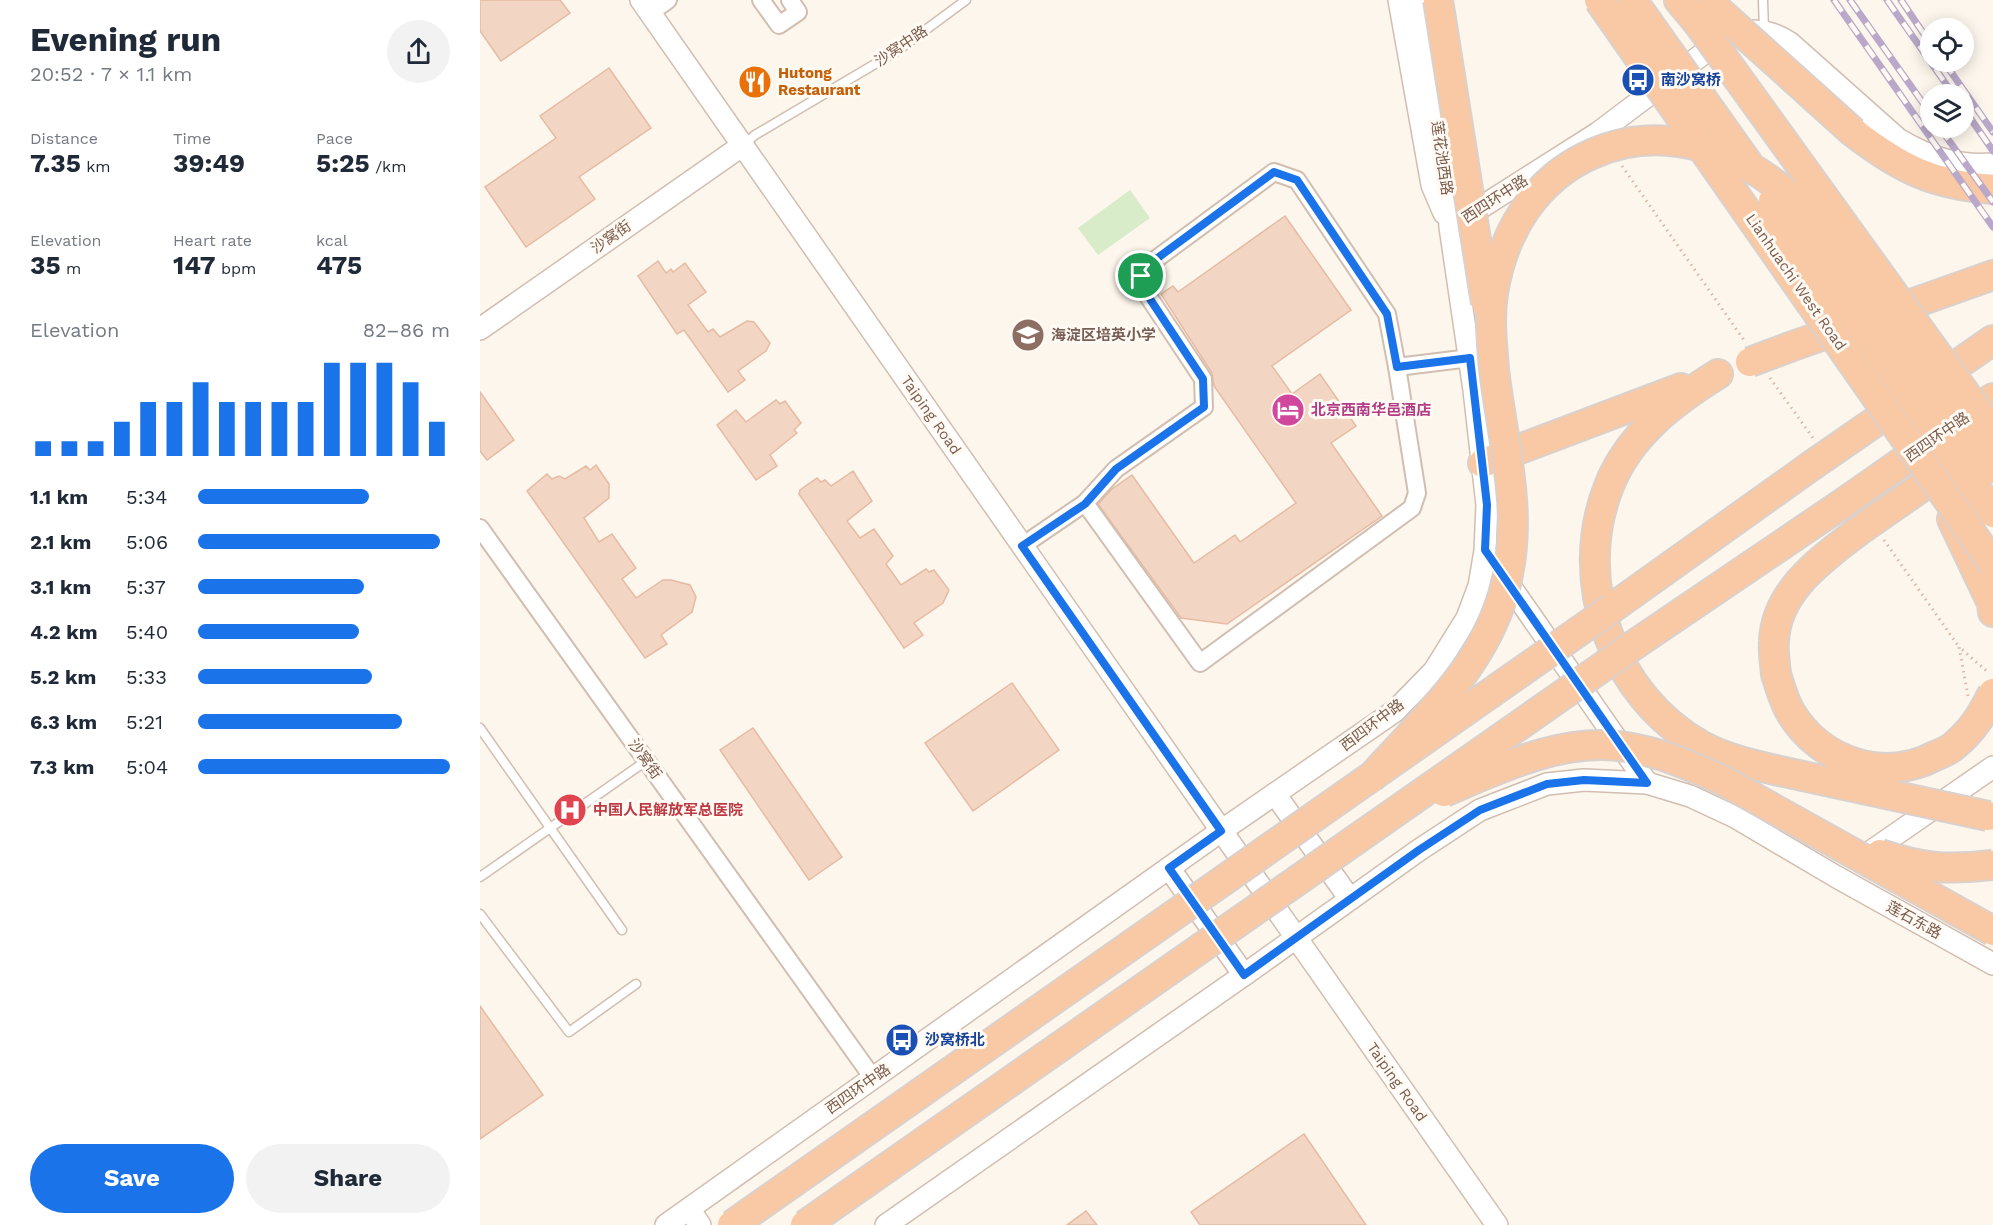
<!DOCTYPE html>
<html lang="en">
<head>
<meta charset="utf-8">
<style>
  body { margin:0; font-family:"Work Sans","Noto Sans SC",sans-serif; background:#f2f2f3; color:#1f2937; height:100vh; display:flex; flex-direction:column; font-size:22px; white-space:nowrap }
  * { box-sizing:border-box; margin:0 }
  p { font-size:20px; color:#747a83 }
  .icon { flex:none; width:33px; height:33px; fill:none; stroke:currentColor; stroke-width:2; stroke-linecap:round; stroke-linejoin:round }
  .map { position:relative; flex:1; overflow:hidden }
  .drawer { display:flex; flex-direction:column; background:#fff; width:480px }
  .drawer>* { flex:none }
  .fabs { position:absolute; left:1440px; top:18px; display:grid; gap:12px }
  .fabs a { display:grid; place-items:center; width:54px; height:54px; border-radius:50%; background:#fff; box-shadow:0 3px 15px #0003; font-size:30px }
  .pin { position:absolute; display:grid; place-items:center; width:51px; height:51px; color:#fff; margin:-26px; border:3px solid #fff; border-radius:50%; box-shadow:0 2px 6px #0007 }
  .round { display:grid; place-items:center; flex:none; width:63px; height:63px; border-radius:32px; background:#f2f2f3 }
  .headline { display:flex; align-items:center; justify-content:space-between; height:102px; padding:0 30px }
  h1 { font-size:33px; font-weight:700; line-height:45px }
  .figures { display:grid; grid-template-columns:repeat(3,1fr); gap:9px; height:102px; padding:6px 30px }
  .figures div { display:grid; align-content:center }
  .figures b { font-size:26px; font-weight:700 }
  .figures small { font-size:16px; font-weight:400 }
  .figures p { font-size:16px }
  .chart { height:168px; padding:12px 30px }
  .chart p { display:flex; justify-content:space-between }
  .chart svg { width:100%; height:108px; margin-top:6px; stroke:#1a73e8; stroke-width:6 }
  .primary-button { display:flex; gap:12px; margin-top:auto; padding:12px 30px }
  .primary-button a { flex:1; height:69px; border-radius:36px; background:#1a73e8; color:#fff; font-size:24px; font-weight:700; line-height:69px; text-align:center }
  .primary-button a+a { background:#f2f2f3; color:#1f2937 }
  ul { padding:0 30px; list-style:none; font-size:20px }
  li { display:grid; grid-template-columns:96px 72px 1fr; align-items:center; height:45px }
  li i { height:15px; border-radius:8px; background:#1a73e8 }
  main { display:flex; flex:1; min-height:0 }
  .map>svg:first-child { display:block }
  .green { fill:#d8ecc9 }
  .building { fill:#f3d5c3; stroke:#e6bba3; stroke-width:1.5 }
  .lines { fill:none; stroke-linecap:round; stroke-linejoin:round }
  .service-casing { stroke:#d1beb0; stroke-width:11 }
  .minor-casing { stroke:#d1beb0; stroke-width:20 }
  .tertiary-casing { stroke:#d1beb0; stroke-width:24 }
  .trunk-casing { stroke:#dad1cd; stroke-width:32 }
  .path { stroke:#d9b8a5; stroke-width:3; stroke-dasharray:1.5 4.5; stroke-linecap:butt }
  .service { stroke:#fff; stroke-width:8 }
  .minor { stroke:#fff; stroke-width:16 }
  .tertiary { stroke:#fff; stroke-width:21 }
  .trunk { stroke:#f9c8a4; stroke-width:28 }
  .rail-casing { stroke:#b9a8c9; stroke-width:7 }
  .rail { stroke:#fffaf3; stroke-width:4.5; stroke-dasharray:14; stroke-linecap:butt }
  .trunk-bridge-casing { stroke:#dad1cd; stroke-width:32; stroke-linecap:butt }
  .trunk-bridge { stroke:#f9c8a4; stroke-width:28 }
  .route-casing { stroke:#fff; stroke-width:12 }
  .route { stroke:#1a73e8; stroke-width:8 }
  .labels { text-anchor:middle; stroke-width:6; stroke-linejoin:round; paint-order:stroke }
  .street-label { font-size:15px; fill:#7a5c4d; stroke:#fffaf3 }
  .food-label { font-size:15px; font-weight:bold; fill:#c56008; stroke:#fffaf3; text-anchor:start }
  .transit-label { font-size:15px; font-weight:bold; fill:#164399; stroke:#fffaf3; text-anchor:start }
  .education-label { font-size:15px; font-weight:bold; fill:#785e54; stroke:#fffaf3; text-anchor:start }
  .hotel-label { font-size:15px; font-weight:bold; fill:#b23c85; stroke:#fffaf3; text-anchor:start }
  .health-label { font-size:15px; font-weight:bold; fill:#be3a42; stroke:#fffaf3; text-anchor:start }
</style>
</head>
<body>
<main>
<section class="drawer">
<div class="headline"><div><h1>Evening run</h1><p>20:52 · 7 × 1.1 km</p></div><a class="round"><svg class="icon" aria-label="share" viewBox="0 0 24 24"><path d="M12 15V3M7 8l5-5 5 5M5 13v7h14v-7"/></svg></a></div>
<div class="figures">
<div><p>Distance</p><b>7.35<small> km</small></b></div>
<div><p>Time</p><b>39:49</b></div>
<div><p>Pace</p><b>5:25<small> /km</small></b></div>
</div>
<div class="figures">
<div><p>Elevation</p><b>35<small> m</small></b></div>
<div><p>Heart rate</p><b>147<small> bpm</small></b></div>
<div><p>kcal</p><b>475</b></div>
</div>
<div class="chart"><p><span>Elevation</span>82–86 m</p>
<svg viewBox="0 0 160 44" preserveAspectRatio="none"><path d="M5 44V38M15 44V38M25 44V38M35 44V30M45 44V22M55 44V22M65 44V14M75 44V22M85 44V22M95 44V22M105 44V22M115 44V6M125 44V6M135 44V6M145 44V14M155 44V30"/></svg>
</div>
<ul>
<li><b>1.1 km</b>5:34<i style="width:68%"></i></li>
<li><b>2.1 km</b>5:06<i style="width:96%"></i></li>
<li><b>3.1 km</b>5:37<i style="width:66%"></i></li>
<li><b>4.2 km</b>5:40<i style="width:64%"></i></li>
<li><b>5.2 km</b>5:33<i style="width:69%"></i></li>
<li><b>6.3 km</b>5:21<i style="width:81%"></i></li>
<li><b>7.3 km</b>5:04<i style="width:100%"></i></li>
</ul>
<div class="primary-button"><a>Save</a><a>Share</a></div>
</section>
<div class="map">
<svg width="1513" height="1225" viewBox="0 0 1513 1225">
  <rect width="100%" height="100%" fill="#fdf6ec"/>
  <polygon class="green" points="650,190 670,218 618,255 598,228"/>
  <g class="building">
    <polygon points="0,0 80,0 90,13 21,61 0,31"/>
    <polygon points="129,68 171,128 99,177 115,199 46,247 5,187 76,138 60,116"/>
    <polygon points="805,216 871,310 792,366 812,394 840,374 876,426 851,443 902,516 747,624 701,618 618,504 632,489 652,475 714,563 755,535 760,542 816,503 734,386 732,373 681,294 693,286 698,292"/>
    <polygon points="178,261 186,273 191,269 193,272 205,263 226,292 208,305 228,332 233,329 240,337 267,321 274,322 290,343 286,351 258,371 265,380 248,392 204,330 197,334 158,276"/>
    <polygon points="0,392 34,440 7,460 0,451"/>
    <polygon points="296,400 300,404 305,401 321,423 314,430 317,433 290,455 297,466 276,480 237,425 256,410 266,422"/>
    <polygon points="116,465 129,484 129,498 104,518 119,542 132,534 156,568 142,579 156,598 183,580 191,580 210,585 216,597 212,612 181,635 187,644 165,658 47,491 67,474 72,479 79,476 85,479 106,466 110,470"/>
    <polygon points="373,471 392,501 367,521 380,538 394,529 413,556 406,564 421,585 446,569 449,572 454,570 469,590 463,603 434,623 443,635 424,648 319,494 320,490 337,478 341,482 345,480 351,486"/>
    <polygon points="532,683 579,750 493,811 445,743"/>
    <polygon points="273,728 362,857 329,880 240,750"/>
    <polygon points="0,1006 63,1095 0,1139"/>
    <polygon points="824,1134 886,1225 720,1225 711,1212"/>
    <polygon points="606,1211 617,1225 587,1225"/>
  </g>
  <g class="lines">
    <defs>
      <g id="service">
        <polyline points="1283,0 1284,31"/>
        <polyline points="263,145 275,135 417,51 486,0"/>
        <polyline points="0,728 142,930"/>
        <polyline points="0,877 166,761"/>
        <polyline points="0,914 89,1032 156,984"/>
      </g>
      <g id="minor">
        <polyline points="281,0 299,25 318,12 310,0"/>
        <polyline points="170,13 188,0"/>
        <polyline points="605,503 636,469 724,407 723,379 662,287 661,276 664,268 794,172 817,180 907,314 917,367"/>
        <polyline points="0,528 393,1078"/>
        <polyline points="542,546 605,503 720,663 932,508 937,493 917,367 990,358"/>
      </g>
      <g id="tertiary">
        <polyline points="161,0 1017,1225"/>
        <polyline points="919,0 952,185 964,213"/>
        <path d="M981 220 1118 133 1240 41C1265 28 1286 27 1310 43L1418 139C1448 157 1478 167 1513 164"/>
        <polyline points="0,329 263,145"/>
        <polyline points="1021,573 1167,783"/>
        <polyline points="795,794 870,899"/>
        <polyline points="1383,857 1513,767"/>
        <polyline points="689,868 764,975"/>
        <polyline points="209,1209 220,1225"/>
        <polyline points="186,1225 741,831 915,711 954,671 987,618 999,586 1005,551 1007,505 994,390 970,227 967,178 939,0"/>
        <polyline points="406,1225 764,975 939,850 1000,810 1067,784 1104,780 1167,783 1210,796 1255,817 1355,876 1513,964"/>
      </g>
      <g id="trunk">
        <polyline points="1199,0 1218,23"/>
        <path d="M1373 132C1420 168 1453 185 1513 189"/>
        <polyline points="1310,347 1513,275"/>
        <path d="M1238 374C1193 402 1149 435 1129 486 1091 581 1132 696 1222 746 1244 758 1270 764 1295 770"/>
        <polyline points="1373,437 1513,340"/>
        <polyline points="1003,463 1201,388"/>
        <polyline points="1402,476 1513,398"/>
        <polyline points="1420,502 1473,465"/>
        <polyline points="1472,519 1512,603 1513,612"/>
        <polyline points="1132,608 1331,466"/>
        <polyline points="1151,647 1359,506"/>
        <path d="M1296 674C1295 663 1293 652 1294 641 1296 591 1341 560 1377 532"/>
      </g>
    </defs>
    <use href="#service" class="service-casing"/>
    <use href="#minor" class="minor-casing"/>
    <use href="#tertiary" class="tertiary-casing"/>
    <use href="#trunk" class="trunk-casing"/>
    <g class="path">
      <polyline points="1142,166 1266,343"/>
      <polyline points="1290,378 1333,438"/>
      <polyline points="1404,540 1479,647"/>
      <polyline points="1488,696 1479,647 1509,673"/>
    </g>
    <use href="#service" class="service"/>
    <use href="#minor" class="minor"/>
    <use href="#tertiary" class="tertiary"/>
    <use href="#trunk" class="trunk"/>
    <defs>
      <g id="rail">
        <polyline points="1354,0 1513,227"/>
        <polyline points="1370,0 1450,113"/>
        <polyline points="1407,0 1473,94"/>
        <polyline points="1421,0 1450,43"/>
        <polyline points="1464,62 1513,132"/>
        <polyline points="1484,109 1513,151"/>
        <polyline points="1460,128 1513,202"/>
      </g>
    </defs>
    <use href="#rail" class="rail-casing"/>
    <use href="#rail" class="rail"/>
    <defs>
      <g id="trunk-bridge">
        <polyline points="958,0 1006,303"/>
        <polyline points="1119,0 1513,564"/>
        <polyline points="1152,0 1269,165"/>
        <polyline points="1232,5 1373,132"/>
        <polyline points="1218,23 1513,432"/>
        <polyline points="1293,201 1513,513"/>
        <polyline points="1270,362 1310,347"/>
        <polyline points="1331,466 1373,437"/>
        <polyline points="1359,506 1402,476"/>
        <polyline points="1377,532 1420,502"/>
        <path d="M1296 674C1300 687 1304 702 1311 713 1341 762 1404 783 1455 756 1462 753 1470 750 1475 745 1493 730 1503 713 1513 693"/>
        <polyline points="1295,770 1508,816"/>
        <path d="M890 779C940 723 1001 670 1023 595 1046 517 1023 447 1014 369 1012 343 1009 318 1013 293 1023 232 1055 179 1112 154 1186 121 1266 152 1321 207 1355 241 1381 285 1409 324 1444 372 1478 420 1513 469"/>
        <path d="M964 792C1021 768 1082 737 1146 747 1180 752 1211 766 1242 780L1513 931"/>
        <path d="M1400 854C1444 869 1467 870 1513 865"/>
        <polyline points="252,1225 1132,608"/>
        <polyline points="325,1225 1151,647"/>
      </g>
    </defs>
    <use href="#trunk-bridge" class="trunk-bridge-casing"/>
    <use href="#trunk-bridge" class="trunk-bridge"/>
  </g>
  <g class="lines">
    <defs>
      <polygon id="route" points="794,172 817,180 907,314 917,367 990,358 1007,505 1005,550 1167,783 1104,780 1067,784 1000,810 939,850 764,975 689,868 741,831 542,546 605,504 636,469 724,407 723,379 662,287 661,276 664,268"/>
    </defs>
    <use href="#route" class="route-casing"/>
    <use href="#route" class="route"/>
  </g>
  <defs>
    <symbol id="bus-disc" viewBox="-11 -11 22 22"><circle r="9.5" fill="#1a4fb4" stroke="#fffaf3"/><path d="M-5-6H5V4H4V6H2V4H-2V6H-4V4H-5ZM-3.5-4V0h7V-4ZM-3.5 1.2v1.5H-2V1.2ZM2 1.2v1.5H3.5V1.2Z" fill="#fff"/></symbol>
    <symbol id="restaurant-disc" viewBox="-11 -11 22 22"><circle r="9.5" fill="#e8710a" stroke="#fffaf3"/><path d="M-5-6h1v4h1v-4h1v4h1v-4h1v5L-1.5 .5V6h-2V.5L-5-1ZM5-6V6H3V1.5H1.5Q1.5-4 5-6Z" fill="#fff"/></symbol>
    <symbol id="school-disc" viewBox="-11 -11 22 22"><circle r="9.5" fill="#8d6e63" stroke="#fffaf3"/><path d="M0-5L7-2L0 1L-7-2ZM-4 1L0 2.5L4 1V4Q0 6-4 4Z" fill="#fff"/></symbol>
    <symbol id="hotel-disc" viewBox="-11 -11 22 22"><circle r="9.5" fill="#d1479c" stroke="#fffaf3"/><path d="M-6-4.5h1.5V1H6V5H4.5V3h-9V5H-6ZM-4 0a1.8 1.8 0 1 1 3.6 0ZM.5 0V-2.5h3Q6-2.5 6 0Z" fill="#fff"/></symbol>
    <symbol id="hospital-disc" viewBox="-11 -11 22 22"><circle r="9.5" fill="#e0444e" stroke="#fffaf3"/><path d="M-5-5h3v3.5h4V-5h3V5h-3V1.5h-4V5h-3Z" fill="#fff"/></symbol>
  </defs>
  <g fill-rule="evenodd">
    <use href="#bus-disc" x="1139" y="61" width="38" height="38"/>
    <use href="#restaurant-disc" x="256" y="63" width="38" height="38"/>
    <use href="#school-disc" x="529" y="316" width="38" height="38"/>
    <use href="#hotel-disc" x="789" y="391" width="38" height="38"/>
    <use href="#hospital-disc" x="71" y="791" width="38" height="38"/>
    <use href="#bus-disc" x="403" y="1021" width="38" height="38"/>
  </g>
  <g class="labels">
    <g class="street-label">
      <text transform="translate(421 46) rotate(-34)" y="5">沙窝中路</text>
      <text transform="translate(962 158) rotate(82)" y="5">莲花池西路</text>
      <text transform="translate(1015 199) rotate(-33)" y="5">西四环中路</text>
      <text transform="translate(131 237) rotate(-35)" y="5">沙窝街</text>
      <text transform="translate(1316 282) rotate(55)" y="5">Lianhuachi West Road</text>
      <text transform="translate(451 415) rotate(55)" y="5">Taiping Road</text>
      <text transform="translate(1457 437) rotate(-35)" y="5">西四环中路</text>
      <text transform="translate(892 725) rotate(-37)" y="5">西四环中路</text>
      <text transform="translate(165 759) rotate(54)" y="5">沙窝街</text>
      <text transform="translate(1434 920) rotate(29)" y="5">莲石东路</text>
      <text transform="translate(917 1082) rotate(55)" y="5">Taiping Road</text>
      <text transform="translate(378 1089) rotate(-35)" y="5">西四环中路</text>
    </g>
    <g class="food-label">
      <text x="298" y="78">Hutong<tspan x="298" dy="17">Restaurant</tspan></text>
    </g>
    <g class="transit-label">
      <text x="1181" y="85">南沙窝桥</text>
      <text x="445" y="1045">沙窝桥北</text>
    </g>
    <g class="education-label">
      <text x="571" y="340">海淀区培英小学</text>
    </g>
    <g class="hotel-label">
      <text x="831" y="415">北京西南华邑酒店</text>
    </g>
    <g class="health-label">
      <text x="113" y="815">中国人民解放军总医院</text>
    </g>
  </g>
</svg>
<div class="fabs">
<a><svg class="icon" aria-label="locate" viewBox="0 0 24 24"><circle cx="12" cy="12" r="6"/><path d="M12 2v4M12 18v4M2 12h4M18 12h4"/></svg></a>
<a><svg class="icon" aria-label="layers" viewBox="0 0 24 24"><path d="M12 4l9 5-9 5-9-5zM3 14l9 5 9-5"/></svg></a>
</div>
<div class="pin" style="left:661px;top:276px;background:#1e9e55"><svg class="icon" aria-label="arrive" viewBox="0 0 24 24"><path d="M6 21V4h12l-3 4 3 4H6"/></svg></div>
</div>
</main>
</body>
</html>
